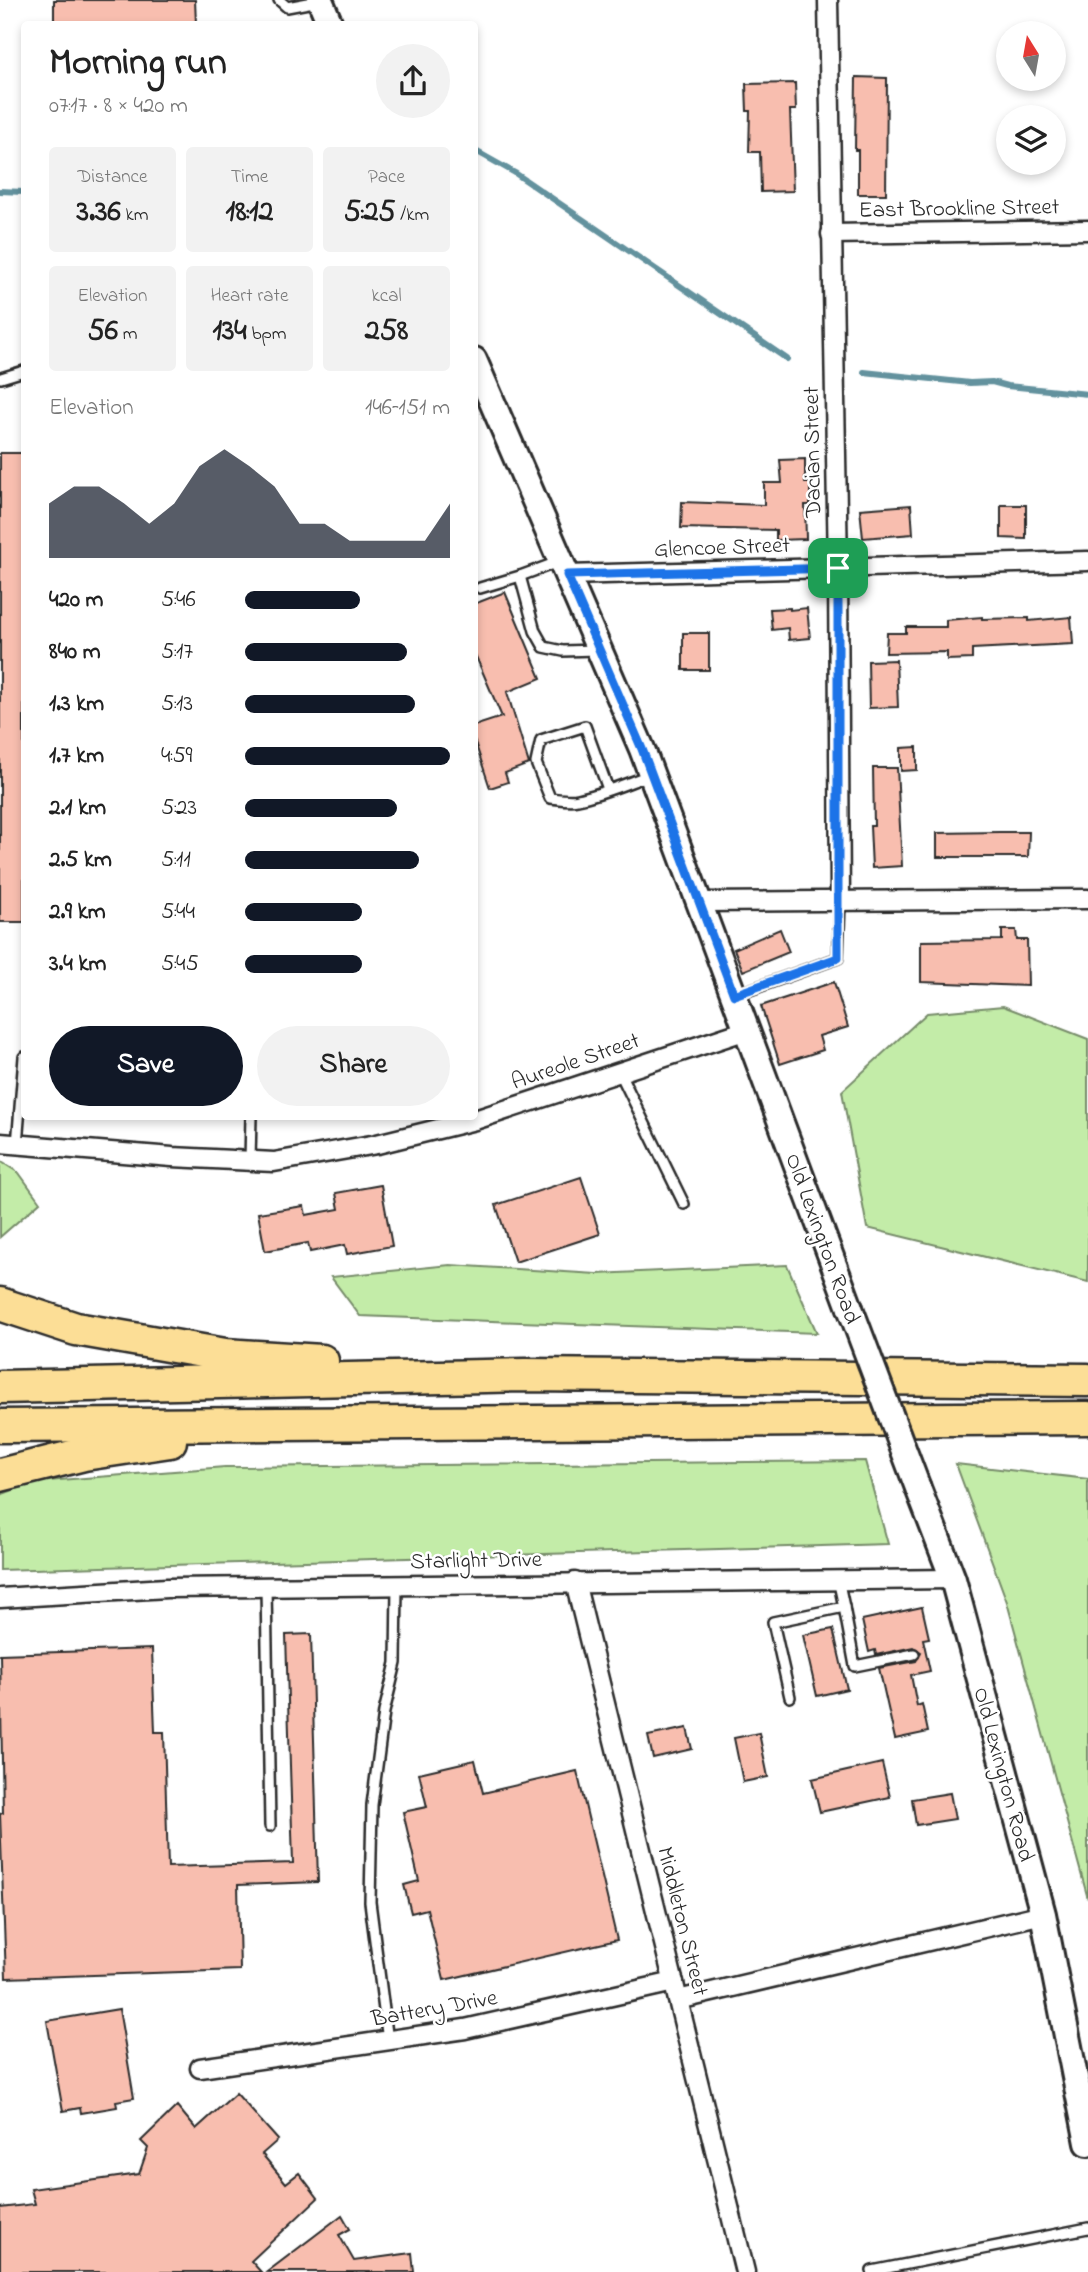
<!DOCTYPE html>
<html lang="en">
<head>
<meta charset="utf-8">
<style>
  body { margin:0; font-family:"Indie Flower",sans-serif; background:#f2f2f2; color:#222; height:100vh; display:flex; flex-direction:column; font-size:26px; white-space:nowrap }
  * { box-sizing:border-box; margin:0 }
  p { font-size:23px; color:#767676 }
  .icon { flex:none; width:38px; height:38px; fill:none; stroke:currentColor; stroke-width:2; stroke-linecap:round; stroke-linejoin:round }
  .map { position:relative; flex:1; overflow:hidden }
  .sheet { position:absolute; left:21px; top:21px; width:457px; height:1099px; display:flex; flex-direction:column; background:#fff; border-radius:7px; box-shadow:0 4px 10px #0003 }
  .sheet>* { flex:none }
  .needle { width:46px; rotate:349deg }
  .fabs { position:absolute; left:996px; top:21px; display:grid; gap:14px }
  .fabs a { display:grid; place-items:center; width:70px; height:70px; border-radius:50%; background:#fff; box-shadow:0 4px 10px #0003; font-size:35px }
  .pin { position:absolute; display:grid; place-items:center; width:60px; height:60px; color:#fff; margin:-30px; border-radius:14px; box-shadow:0 4px 10px #0006 }
  .round { display:grid; place-items:center; flex:none; width:74px; height:74px; border-radius:37px; background:#f2f2f2 }
  .overview { display:flex; align-items:center; justify-content:space-between; height:119px; padding:0 28px }
  h1 { font-size:38px; font-weight:700; line-height:52px }
  .metrics { display:grid; grid-template-columns:repeat(3,1fr); gap:10px; height:119px; padding:7px 28px }
  .metrics div { display:grid; align-content:center; border-radius:7px; background:#f2f2f2; text-align:center }
  .metrics b { font-size:30px; font-weight:700 }
  .metrics small { font-size:19px; font-weight:400 }
  .metrics p { font-size:19px }
  .chart { height:196px; padding:14px 28px }
  .chart p { display:flex; justify-content:space-between }
  .chart svg { width:100%; height:126px; margin-top:7px; fill:#111827; opacity:.7 }
  .action { display:flex; gap:14px; margin-top:auto; padding:14px 28px }
  .action a { flex:1; height:80px; border-radius:42px; background:#111827; color:#fff; font-size:28px; font-weight:700; line-height:80px; text-align:center }
  .action a+a { background:#f2f2f2; color:#222 }
  ul { padding:0 28px; list-style:none; font-size:23px }
  li { display:grid; grid-template-columns:112px 84px 1fr; align-items:center; height:52px }
  li i { height:18px; border-radius:9px; background:#111827 }
  .map>svg:first-child { display:block }
  .green { fill:#c3eca8; stroke:#778c6a; stroke-width:2 }
  .lines { fill:none; stroke-linecap:round; stroke-linejoin:round }
  .stream { stroke:#64929e; stroke-width:6 }
  .building { fill:#f8beaf; stroke:#2b2b2b; stroke-width:2 }
  .service-casing { stroke:#2b2b2b; stroke-width:14 }
  .minor-casing { stroke:#2b2b2b; stroke-width:23 }
  .secondary-casing { stroke:#2b2b2b; stroke-width:30 }
  .motorway-casing { stroke:#2b2b2b; stroke-width:37 }
  .service { stroke:#fff; stroke-width:9 }
  .minor { stroke:#fff; stroke-width:18 }
  .secondary { stroke:#fff; stroke-width:24 }
  .motorway { stroke:#fcde96; stroke-width:32 }
  .secondary-bridge-casing { stroke:#2b2b2b; stroke-width:30; stroke-linecap:butt }
  .secondary-bridge { stroke:#fff; stroke-width:24 }
  .route-casing { stroke:#fff; stroke-width:14 }
  .route { stroke:#1a73e8; stroke-width:9 }
  .labels { text-anchor:middle; stroke-width:5; stroke-linejoin:round; paint-order:stroke }
  .street-label { font-size:23px; fill:#2b2b2b; stroke:#fff }
</style>
</head>
<body>
<div class="map">
<svg width="1088" height="2272" viewBox="0 0 1088 2272">
  <rect width="100%" height="100%" fill="#fff"/>
  <filter id="ink" filterUnits="userSpaceOnUse"><feTurbulence type="fractalNoise" baseFrequency=".0143" numOctaves="2"/><feDisplacementMap in="SourceGraphic" scale="14" xChannelSelector="R" yChannelSelector="G"/><feConvolveMatrix kernelMatrix="1 2 1 2 8 2 1 2 1" color-interpolation-filters="sRGB"/></filter>
  <g filter="url(#ink)">
    <g class="green">
      <polygon points="1003,1006 1088,1039 1088,1282 867,1228 842,1091 927,1013"/>
      <polygon points="0,1161 19,1173 40,1202 0,1237"/>
      <polygon points="450,1265 597,1274 787,1265 817,1333 360,1316 331,1277"/>
      <polygon points="865,1461 888,1544 0,1570 0,1495 34,1482 225,1467"/>
      <polygon points="956,1464 1088,1479 1088,1899 1007,1602"/>
    </g>
    <g class="lines">
      <g class="stream">
        <polyline points="474,150 515,173 787,359"/>
        <polyline points="0,191 24,192"/>
        <polyline points="864,372 970,383 992,382 1007,386 1088,394"/>
      </g>
    </g>
    <g class="building">
      <polygon points="54,0 195,0 196,24 54,24"/>
      <polygon points="856,77 887,78 886,194 858,194 858,150 855,150"/>
      <polygon points="795,83 796,110 790,110 793,191 761,192 760,152 749,152 750,111 747,111 746,84"/>
      <rect x="0" y="453" width="24" height="469"/>
      <polygon points="805,459 805,483 810,483 810,505 805,505 806,539 776,540 776,530 681,528 682,502 764,505 764,483 782,483 780,460"/>
      <polygon points="911,505 913,534 863,538 860,509"/>
      <polygon points="1001,505 1026,505 1026,539 1001,538"/>
      <polygon points="505,592 541,678 507,692 529,764 505,773 508,782 490,788 474,739 474,726 502,717 474,652 474,604"/>
      <polygon points="790,608 790,610 807,608 810,638 789,640 788,628 772,630 770,609"/>
      <polygon points="982,617 982,619 1029,618 1029,621 1071,617 1073,644 972,649 972,659 947,660 947,652 886,653 887,633 906,633 906,627 946,627 946,620"/>
      <rect x="683" y="633" width="26" height="37"/>
      <polygon points="896,660 898,707 869,708 868,661"/>
      <polygon points="917,747 917,770 901,771 901,748"/>
      <polygon points="873,768 897,768 902,866 872,868 870,826 874,826"/>
      <polygon points="1000,832 1029,832 1028,857 937,857 937,833"/>
      <polygon points="780,929 789,952 743,971 734,949"/>
      <polygon points="1002,930 1016,930 1017,940 1027,940 1028,986 921,982 921,941 1002,940"/>
      <polygon points="834,982 848,1027 819,1036 823,1050 780,1064 761,1006"/>
      <polygon points="581,1177 600,1234 515,1262 496,1205"/>
      <polygon points="381,1185 392,1246 347,1254 345,1245 310,1252 308,1243 265,1251 258,1213 304,1206 306,1215 339,1209 336,1193"/>
      <polygon points="922,1607 929,1638 923,1639 930,1671 911,1675 917,1706 922,1704 928,1732 895,1739 879,1668 916,1661 921,1652 913,1647 876,1655 875,1650 869,1652 862,1620"/>
      <polygon points="833,1629 847,1689 817,1696 803,1635"/>
      <polygon points="311,1634 318,1882 238,1885 240,1970 6,1978 0,1814 3,1813 0,1654 152,1649 155,1732 164,1732 168,1867 293,1863 286,1635"/>
      <polygon points="687,1728 692,1749 653,1758 648,1736"/>
      <polygon points="759,1733 768,1777 743,1782 734,1738"/>
      <polygon points="475,1760 483,1793 577,1771 617,1940 444,1980 427,1909 411,1913 404,1885 419,1881 403,1812 427,1807 419,1773"/>
      <polygon points="882,1763 890,1797 820,1812 812,1779"/>
      <polygon points="950,1793 955,1819 916,1825 912,1799"/>
      <polygon points="119,2009 134,2098 116,2101 117,2107 81,2113 80,2108 63,2111 47,2021"/>
      <polygon points="236,2093 278,2140 262,2154 286,2183 299,2173 318,2198 251,2261 261,2272 0,2272 0,2208 35,2204 31,2189 139,2174 148,2148 141,2141 177,2106 196,2129"/>
      <polygon points="342,2215 350,2229 339,2235 354,2261 412,2253 414,2272 267,2272"/>
    </g>
    <g class="lines">
      <defs>
        <g id="service">
          <polyline points="279,0 287,7 319,1"/>
          <polyline points="1,378 24,371"/>
          <polyline points="520,576 558,562"/>
          <polyline points="480,588 520,576 535,631 544,647 563,651 596,650"/>
          <path d="M608 789 585 726 541 740 536 763 550 798C559 799 570 801 578 799 602 794 627 783 650 775"/>
          <polyline points="736,995 838,958 840,903"/>
          <polyline points="619,1071 684,1204"/>
          <polyline points="17,1145 24,1057"/>
          <polyline points="250,1161 251,1116"/>
          <polyline points="266,1587 270,1826"/>
          <polyline points="844,1607 855,1666 914,1654"/>
          <polyline points="790,1697 773,1622 844,1607 838,1579"/>
          <polyline points="388,2041 370,1902 372,1805 384,1712 396,1663 397,1585"/>
          <polyline points="872,2271 1088,2228"/>
        </g>
        <g id="minor">
          <polyline points="828,0 838,568 840,903"/>
          <polyline points="831,234 1088,230"/>
          <polyline points="567,575 1088,561"/>
          <polyline points="699,902 1088,899"/>
          <polyline points="0,1143 172,1157 274,1162 377,1144 475,1120 747,1030"/>
          <polyline points="575,1582 745,2272"/>
          <polyline points="0,1598 167,1588 953,1579"/>
          <polyline points="678,2000 1043,1914"/>
          <polyline points="200,2068 465,2029 674,1982"/>
        </g>
        <g id="secondary">
          <polyline points="320,0 330,24"/>
          <polyline points="474,360 642,749 850,1308"/>
          <polyline points="918,1488 953,1579 1043,1914 1088,2143"/>
        </g>
        <g id="motorway">
          <polyline points="0,1304 76,1329 225,1355 322,1361"/>
          <polyline points="0,1387 525,1375 1088,1380"/>
          <polyline points="0,1426 1088,1418"/>
          <polyline points="0,1475 84,1454 170,1441"/>
        </g>
      </defs>
      <use href="#service" class="service-casing"/>
      <use href="#minor" class="minor-casing"/>
      <use href="#secondary" class="secondary-casing"/>
      <use href="#motorway" class="motorway-casing"/>
      <use href="#service" class="service"/>
      <use href="#minor" class="minor"/>
      <use href="#secondary" class="secondary"/>
      <use href="#motorway" class="motorway"/>
      <defs>
        <polyline id="secondary-bridge" points="850,1308 918,1488"/>
      </defs>
      <use href="#secondary-bridge" class="secondary-bridge-casing"/>
      <use href="#secondary-bridge" class="secondary-bridge"/>
    </g>
  </g>
  <g class="lines" filter="url(#ink)">
    <defs>
      <polygon id="route" points="838,568 838,958 734,995 642,749 567,575"/>
    </defs>
    <use href="#route" class="route-casing"/>
    <use href="#route" class="route"/>
  </g>
  <g class="labels">
    <g class="street-label">
      <text transform="translate(959 207) rotate(-1)" y="8">East Brookline Street</text>
      <text transform="translate(811 452) rotate(-91)" y="8">Dacian Street</text>
      <text transform="translate(722 546) rotate(-2)" y="8">Glencoe Street</text>
      <text transform="translate(575 1060) rotate(-19)" y="8">Aureole Street</text>
      <text transform="translate(824 1238) rotate(70)" y="8">Old Lexington Road</text>
      <text transform="translate(476 1559) rotate(-1)" y="8">Starlight Drive</text>
      <text transform="translate(1005 1774) rotate(75)" y="8">Old Lexington Road</text>
      <text transform="translate(684 1921) rotate(76)" y="8">Middleton Street</text>
      <text transform="translate(434 2007) rotate(-10)" y="8">Battery Drive</text>
    </g>
  </g>
</svg>
<div class="fabs">
<a><svg class="needle" viewBox="-14 -14 28 28"><path d="M0-13l5 13h-10z" fill="#e53935"/><path d="M0 13l5-13h-10z" fill="#767676"/></svg></a>
<a><svg class="icon" aria-label="layers" viewBox="0 0 24 24"><path d="M12 4l9 5-9 5-9-5zM3 14l9 5 9-5"/></svg></a>
</div>
<div class="pin" style="left:838px;top:568px;background:#1e9e55"><svg class="icon" aria-label="arrive" viewBox="0 0 24 24"><path d="M6 21V4h12l-3 4 3 4H6"/></svg></div>
<section class="sheet">
<div class="overview"><div><h1>Morning run</h1><p>07:17 · 8 × 420 m</p></div><a class="round"><svg class="icon" aria-label="share" viewBox="0 0 24 24"><path d="M12 15V3M7 8l5-5 5 5M5 13v7h14v-7"/></svg></a></div>
<div class="metrics">
<div><p>Distance</p><b>3.36<small> km</small></b></div>
<div><p>Time</p><b>18:12</b></div>
<div><p>Pace</p><b>5:25<small> /km</small></b></div>
</div>
<div class="metrics">
<div><p>Elevation</p><b>56<small> m</small></b></div>
<div><p>Heart rate</p><b>134<small> bpm</small></b></div>
<div><p>kcal</p><b>258</b></div>
</div>
<div class="chart"><p><span>Elevation</span>146–151 m</p>
<svg viewBox="0 0 160 44" preserveAspectRatio="none"><path d="M0 44V25L10 19L20 19L30 25L40 32L50 25L60 12L70 6L80 12L90 19L100 32L110 32L120 38L130 38L140 38L150 38L160 25V44z"/></svg>
</div>
<ul>
<li><b>420 m</b>5:46<i style="width:56%"></i></li>
<li><b>840 m</b>5:17<i style="width:79%"></i></li>
<li><b>1.3 km</b>5:13<i style="width:83%"></i></li>
<li><b>1.7 km</b>4:59<i style="width:100%"></i></li>
<li><b>2.1 km</b>5:23<i style="width:74%"></i></li>
<li><b>2.5 km</b>5:11<i style="width:85%"></i></li>
<li><b>2.9 km</b>5:44<i style="width:57%"></i></li>
<li><b>3.4 km</b>5:45<i style="width:57%"></i></li>
</ul>
<div class="action"><a>Save</a><a>Share</a></div>
</section>
</div>
</body>
</html>
